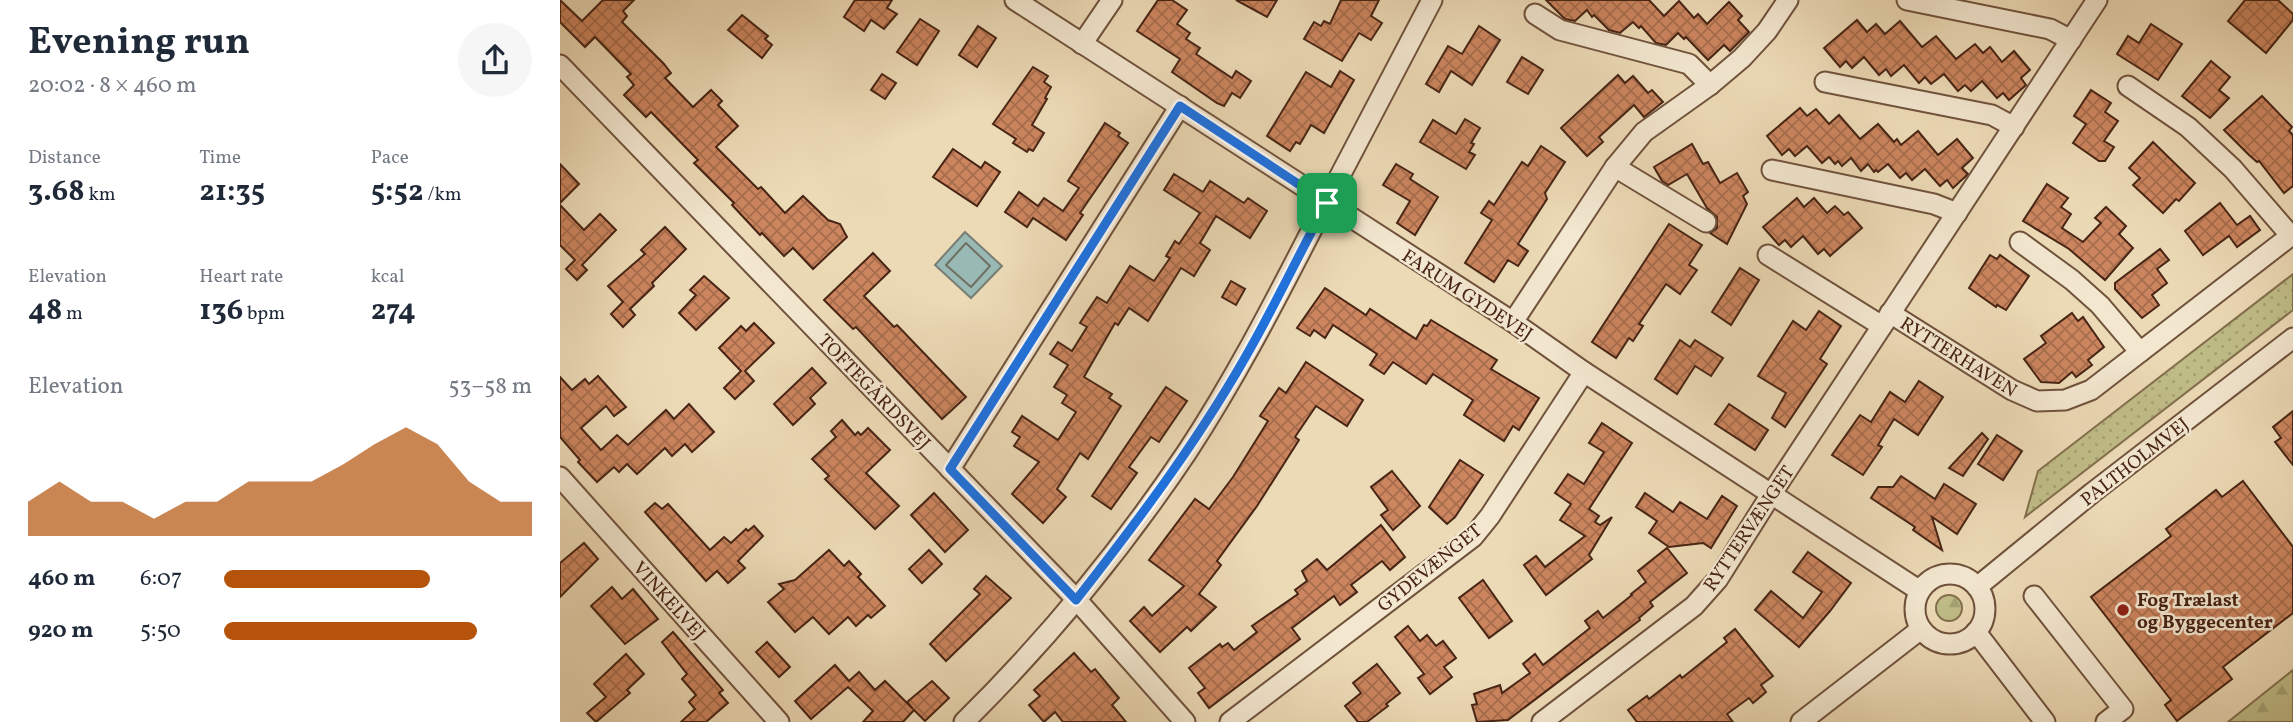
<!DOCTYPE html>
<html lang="en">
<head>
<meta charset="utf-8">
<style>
  body { margin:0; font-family:Vollkorn,serif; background:#f6f6f7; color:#1f2937; height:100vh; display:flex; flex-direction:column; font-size:26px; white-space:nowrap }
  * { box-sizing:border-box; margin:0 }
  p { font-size:23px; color:#747a83 }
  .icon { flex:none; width:38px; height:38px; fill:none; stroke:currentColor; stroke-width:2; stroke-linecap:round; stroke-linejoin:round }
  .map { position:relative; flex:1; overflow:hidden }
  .panel { display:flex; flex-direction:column; background:#fff; width:560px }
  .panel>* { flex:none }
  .pin { position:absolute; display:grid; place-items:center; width:60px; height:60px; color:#fff; margin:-30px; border-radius:14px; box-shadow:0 4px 10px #0006 }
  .round { display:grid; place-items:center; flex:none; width:74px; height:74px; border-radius:37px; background:#f6f6f7 }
  .head { display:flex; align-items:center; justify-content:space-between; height:119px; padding:0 28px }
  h1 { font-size:38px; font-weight:700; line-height:52px }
  .figures { display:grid; grid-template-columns:repeat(3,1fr); gap:10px; height:119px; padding:7px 28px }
  .figures div { display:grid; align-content:center }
  .figures b { font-size:30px; font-weight:700 }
  .figures small { font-size:19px; font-weight:400 }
  .figures p { font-size:19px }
  .chart { height:196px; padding:14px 28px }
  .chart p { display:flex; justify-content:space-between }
  .chart svg { width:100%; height:126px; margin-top:7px; fill:#b45309; opacity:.7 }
  ul { padding:0 28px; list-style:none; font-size:23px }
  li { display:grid; grid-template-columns:112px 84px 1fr; align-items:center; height:52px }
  li i { height:18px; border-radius:9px; background:#b45309 }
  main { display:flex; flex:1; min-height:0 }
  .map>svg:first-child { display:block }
  .grass { fill:url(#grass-dots); stroke:#84704e; stroke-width:2 }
  .forest { fill:url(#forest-firs); stroke:#84704e; stroke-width:2 }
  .water { fill:#99bab4; stroke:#787e74; stroke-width:2 }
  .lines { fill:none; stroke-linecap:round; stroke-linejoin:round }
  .shore { stroke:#706f64; stroke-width:2 }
  .building { fill:url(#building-cross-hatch); stroke:#472414; stroke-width:2 }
  .minor-casing { stroke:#70523c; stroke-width:23 }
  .minor { stroke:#f3e7d0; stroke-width:19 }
  .route-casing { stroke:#fff; stroke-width:14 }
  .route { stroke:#1a73e8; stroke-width:9 }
  .poi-dot { fill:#8f2418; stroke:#f3e7d0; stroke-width:2.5 }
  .labels { text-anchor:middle; stroke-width:5; stroke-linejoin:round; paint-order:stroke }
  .street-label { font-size:19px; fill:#472414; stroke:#f3e7d0 }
  .poi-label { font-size:19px; font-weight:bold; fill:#472414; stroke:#f3e7d0; text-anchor:start }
</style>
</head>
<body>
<main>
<section class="panel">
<div class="head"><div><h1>Evening run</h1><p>20:02 · 8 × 460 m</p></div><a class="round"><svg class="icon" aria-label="share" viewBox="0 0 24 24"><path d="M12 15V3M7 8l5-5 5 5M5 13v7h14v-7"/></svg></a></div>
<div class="figures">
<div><p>Distance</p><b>3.68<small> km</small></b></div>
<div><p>Time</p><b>21:35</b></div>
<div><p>Pace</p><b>5:52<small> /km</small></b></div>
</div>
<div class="figures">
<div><p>Elevation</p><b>48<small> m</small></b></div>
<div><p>Heart rate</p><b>136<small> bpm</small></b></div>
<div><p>kcal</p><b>274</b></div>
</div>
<div class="chart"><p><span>Elevation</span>53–58 m</p>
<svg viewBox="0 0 160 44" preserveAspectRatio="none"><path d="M0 44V32L10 25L20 32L30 32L40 38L50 32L60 32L70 25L80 25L90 25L100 19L110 12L120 6L130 12L140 25L150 32L160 32V44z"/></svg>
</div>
<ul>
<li><b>460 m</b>6:07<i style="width:67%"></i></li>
<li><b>920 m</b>5:50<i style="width:82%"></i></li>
</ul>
</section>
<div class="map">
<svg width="1733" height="722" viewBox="0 0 1733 722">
  <defs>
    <pattern id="grass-dots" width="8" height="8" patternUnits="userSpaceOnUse" patternTransform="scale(1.75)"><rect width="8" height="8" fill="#c0bd88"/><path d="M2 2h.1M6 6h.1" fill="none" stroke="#a6a274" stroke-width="1.8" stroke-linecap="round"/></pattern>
    <pattern id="forest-firs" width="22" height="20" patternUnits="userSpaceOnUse" patternTransform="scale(1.75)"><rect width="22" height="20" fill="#c0bd88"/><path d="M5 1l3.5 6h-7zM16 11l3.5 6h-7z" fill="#a6a274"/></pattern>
    <pattern id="building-cross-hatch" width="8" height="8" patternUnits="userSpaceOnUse" patternTransform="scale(1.75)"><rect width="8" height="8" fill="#cc855f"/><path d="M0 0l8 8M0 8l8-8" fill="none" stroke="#a76d4d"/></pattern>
  </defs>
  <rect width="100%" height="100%" fill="#ecdab6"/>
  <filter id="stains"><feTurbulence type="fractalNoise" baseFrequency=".00286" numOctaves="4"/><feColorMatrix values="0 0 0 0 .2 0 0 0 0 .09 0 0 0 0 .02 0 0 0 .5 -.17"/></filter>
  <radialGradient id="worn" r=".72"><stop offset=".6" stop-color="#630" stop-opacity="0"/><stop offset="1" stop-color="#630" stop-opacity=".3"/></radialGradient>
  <polygon class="grass" points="1733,274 1733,310 1465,517 1478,471"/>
  <g class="forest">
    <circle cx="1389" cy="608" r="13"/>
    <polygon points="1733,670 1733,722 1668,722"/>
  </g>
  <polygon class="water" points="405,232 442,266 411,298 375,265"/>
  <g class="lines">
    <polygon class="shore" points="406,243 430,266 411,287 386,265"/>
  </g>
  <g class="building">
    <polygon points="0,0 22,21 43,0 74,0 63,11 67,16 62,22 104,64 111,73 105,78 133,107 151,90 162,101 158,105 178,126 156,147 198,189 201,187 225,213 243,196 268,220 280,224 287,237 253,269 233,248 224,256 202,233 200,235 172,205 174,203 134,163 138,160 91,112 86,117 64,95 74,85 67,77 71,74 35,37 25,47 0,22"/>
    <polygon points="295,0 332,0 327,8 337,14 324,29 311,20 304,31 284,17"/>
    <polygon points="598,0 612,0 627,10 617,24 630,33 626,39 640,48 636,54 672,78 676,71 691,81 680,98 672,93 664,106 657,103 612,72 620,59 577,31"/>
    <polygon points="676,0 717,0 707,17"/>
    <polygon points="781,0 819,0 811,16 822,23 811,40 799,33 782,61 744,39 754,22 761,26 764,21 770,24"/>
    <polygon points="986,0 1089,0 1104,16 1119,1 1134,18 1138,14 1147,24 1169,2 1182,16 1178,20 1189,32 1170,51 1164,45 1148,60 1126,37 1124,39 1118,33 1106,45 1096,43 1081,26 1079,28 1073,22 1060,33 1049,30 1034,15 1032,17 1027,10 1015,21 1005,19"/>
    <polygon points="1685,0 1718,0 1733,14 1733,20 1706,53 1668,21"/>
    <polygon points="182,15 208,36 205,39 212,45 202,58 168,30"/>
    <polygon points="360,19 379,31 357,65 337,52"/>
    <polygon points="1297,20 1307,32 1316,24 1325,34 1340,21 1362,47 1376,36 1396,59 1415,44 1423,53 1430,47 1442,62 1454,51 1470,70 1461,78 1466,85 1449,100 1443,93 1437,98 1422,81 1411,91 1405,85 1398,91 1384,74 1371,84 1365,77 1359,83 1344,65 1331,76 1326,69 1319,75 1304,57 1292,68 1286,61 1280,67 1264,48"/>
    <polygon points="1591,24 1622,44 1598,80 1557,54 1568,36 1579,43"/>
    <polygon points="418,26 436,38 417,67 399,55"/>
    <polygon points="919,26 940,40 912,85 891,71 879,92 866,84 888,46 902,54"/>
    <polygon points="962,57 983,70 968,94 947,82"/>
    <polygon points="1651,61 1670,77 1659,90 1669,98 1650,118 1622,96"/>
    <polygon points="473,67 488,76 484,82 491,87 485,98 487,99 472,125 484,133 473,151 469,149 467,152 453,143 456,139 433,124"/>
    <polygon points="780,71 794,80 764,133 751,125 740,144 736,142 730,151 707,136 746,72 771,87"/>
    <polygon points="322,74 336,83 325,99 311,90"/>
    <polygon points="1058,75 1065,83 1073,76 1088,93 1092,90 1103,102 1084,117 1074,105 1039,137 1043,142 1027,156 1001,128"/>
    <polygon points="1531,90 1551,103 1545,112 1558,121 1544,141 1554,147 1545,161 1539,161 1513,143 1526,124 1514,116"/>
    <polygon points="1702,96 1732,127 1729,131 1733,135 1733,186 1724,193 1699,161 1697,162 1689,155 1664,130"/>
    <polygon points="1240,108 1247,116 1256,109 1269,124 1279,115 1300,139 1318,124 1334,142 1337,139 1341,145 1358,131 1378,155 1397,139 1413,158 1402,168 1408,174 1406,176 1393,188 1387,180 1380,186 1365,169 1352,180 1346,173 1340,178 1328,164 1318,172 1316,170 1314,172 1308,164 1301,171 1291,158 1282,166 1278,161 1275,164 1269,157 1262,163 1247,146 1235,156 1229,149 1222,155 1207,136"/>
    <polygon points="905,119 920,128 911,143 914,144 909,152 915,155 906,169 860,142 873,120 896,134"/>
    <polygon points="545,123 560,133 558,136 568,143 520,213 523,215 506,240 473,218 467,227 445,212 459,192 478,206 484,198 503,211 519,188 508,181"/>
    <polygon points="1593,142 1635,183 1619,201 1616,199 1603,213 1573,185 1580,178 1569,168"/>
    <polygon points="1132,144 1143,164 1148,162 1160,183 1177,173 1188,192 1183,196 1187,204 1167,244 1150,233 1157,228 1157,217 1147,208 1127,174 1108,185 1102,181 1094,167"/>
    <polygon points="981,146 1005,162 985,193 987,199 958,244 968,251 958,266 948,260 934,282 905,263 932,220 921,213 929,201 934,205 962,162 968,166"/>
    <polygon points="393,149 421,168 425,162 440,172 417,206 373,177"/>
    <polygon points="0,164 19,184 0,203"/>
    <polygon points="836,164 853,174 850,179 878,197 855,235 837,223 850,201 823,185"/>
    <polygon points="614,174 643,192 650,181 684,203 688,198 707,211 690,238 656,216 640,243 650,250 634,276 621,268 588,321 569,308 558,325 555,323 524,377 552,394 549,398 561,406 528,459 520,453 497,489 506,497 483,523 452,494 479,462 454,446 460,437 452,432 462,416 498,440 516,412 502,403 507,395 494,387 508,365 490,354 498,342 512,351 527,327 520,323 529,309 537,297 547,303 570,266 594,281 610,258 606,256 615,241 619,244 640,213 604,190"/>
    <polygon points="1487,184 1508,198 1501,207 1511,214 1502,228 1523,242 1541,223 1535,218 1546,207 1566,226 1559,234 1573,248 1545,280 1509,249 1463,221"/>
    <polygon points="1237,198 1244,207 1254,198 1267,213 1275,206 1284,215 1288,212 1302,228 1270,256 1264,249 1258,254 1243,236 1231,247 1225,240 1219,245 1203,227"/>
    <polygon points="1660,203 1677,225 1690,216 1700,230 1677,247 1669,236 1643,255 1625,231"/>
    <polygon points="0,205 24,230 40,214 56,230 22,265 27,270 17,280 6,269 15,260 0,245"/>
    <polygon points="1109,224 1142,245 1129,265 1137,270 1120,294 1106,284 1079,324 1083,326 1073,341 1069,338 1056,358 1032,342"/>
    <polygon points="105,227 126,249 92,283 94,286 70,309 75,315 63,327 51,314 63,302 48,286 85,254 81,250"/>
    <polygon points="1600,249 1609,260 1597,269 1607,283 1592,295 1599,305 1582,318 1555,289 1555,283"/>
    <polygon points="313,253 330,271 304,296 334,327 337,325 406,397 382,419 296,327 293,329 264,300"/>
    <polygon points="1430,255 1437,259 1440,255 1469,276 1446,310 1437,305 1436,307 1409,288"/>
    <polygon points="1180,268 1199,280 1171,325 1152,312"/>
    <polygon points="144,276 169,298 136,330 119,313 136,295 130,290"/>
    <polygon points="671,281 685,289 676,305 662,297"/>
    <polygon points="765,288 806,315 810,309 856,339 864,325 867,326 871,320 937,360 931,369 979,398 959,430 953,426 944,441 904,415 913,400 873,374 866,384 833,362 824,374 810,365 817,354 773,325 765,338 754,330 750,336 737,328"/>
    <polygon points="1259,311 1281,326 1260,359 1267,364 1225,427 1212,418 1226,393 1198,376 1233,321 1246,330"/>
    <polygon points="1512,313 1518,321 1523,317 1544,347 1528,360 1532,365 1516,377 1512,372 1499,383 1481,382 1464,359 1486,343 1481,336"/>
    <polygon points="194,323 214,343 185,371 194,381 175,399 164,388 181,371 159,348 181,326 186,331"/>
    <polygon points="1120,340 1130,347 1135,340 1163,358 1151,376 1135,366 1117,394 1095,379"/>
    <polygon points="746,362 803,400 787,426 756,406 735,437 739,440 697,506 657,561 661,565 639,594 656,607 631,631 627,627 600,652 570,621 584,607 592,616 624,586 589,560 635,499 649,509 673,477 708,421 700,416 719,388 726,393"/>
    <polygon points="252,368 266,383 250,398 255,404 233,425 214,404"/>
    <polygon points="38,376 66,407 54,416 46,406 21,428 41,450 57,435 68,445 106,410 114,419 129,404 154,432 132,452 125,444 112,456 105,448 77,474 67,464 59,472 54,467 37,482 18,462 20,460 0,437 0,377 12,390 25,379 29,384"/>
    <polygon points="1359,381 1383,397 1358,435 1334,419 1318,445 1322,447 1303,475 1272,455 1300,415 1311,422 1330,392 1345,402"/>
    <polygon points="606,387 627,401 599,442 591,437 569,467 577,473 551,509 532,496"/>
    <polygon points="1169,404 1208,430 1195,450 1155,424"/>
    <polygon points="1733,411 1733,465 1715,442 1721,438 1713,427"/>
    <polygon points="282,420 295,435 298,432 301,435 308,428 330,450 306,473 339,506 315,529 265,479 269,476 252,459 276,437 271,431"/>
    <polygon points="1042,423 1072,443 1029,509 1039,516 1035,522 1040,525 1052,517 1029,555 1032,559 986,595 964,565 976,556 985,567 1025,536 1000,520 1011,504 995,493 1008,474 1024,484 1044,452 1029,443"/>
    <polygon points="1422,433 1428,439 1403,476 1389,468"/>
    <polygon points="1437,435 1462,451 1443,480 1418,464"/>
    <polygon points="900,460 923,475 895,517 887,524 869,507"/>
    <polygon points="832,471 860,506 833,530 821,515 828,510 811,487"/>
    <polygon points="1341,476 1375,499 1384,484 1416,504 1397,534 1372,517 1382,550 1353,530 1355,527 1311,498 1318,487 1333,487"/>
    <polygon points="1683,481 1733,547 1733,613 1663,667 1672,679 1617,721 1605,705 1611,700 1531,597 1611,536 1606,529 1656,490 1662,497"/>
    <polygon points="374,493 408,530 385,552 351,515"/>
    <polygon points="1085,493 1113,512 1120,502 1147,519 1162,496 1177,506 1151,548 1143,543 1109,547 1089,533 1097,521 1076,507"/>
    <polygon points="95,503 102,509 108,504 150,550 164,537 171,543 186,529 188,531 194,526 203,536 178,561 185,568 168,583 157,571 146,581 85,512"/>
    <polygon points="821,525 845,557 830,570 822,561 791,585 797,592 780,605 774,596 732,628 740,639 649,708 638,693 645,688 629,668 660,644 662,647 668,643 674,650 697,632 692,626 738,594 735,590 747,581 742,571 757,559 767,570"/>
    <polygon points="24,543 38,559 0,597 0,563"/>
    <polygon points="1107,548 1127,573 1090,602 1093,606 1079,618 1080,620 948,720 917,722 912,705 917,704 914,694 940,685 942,693 970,673 963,664 975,654 983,665 1030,628 1025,621 1038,611 1043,618 1072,595 1071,594 1086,582 1078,571"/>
    <polygon points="269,550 284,566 289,561 301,574 298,577 325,606 311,618 308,615 296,626 288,617 269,634 253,617 235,632 208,602 224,589 219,584 235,580"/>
    <polygon points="369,550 382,564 362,583 349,569"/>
    <polygon points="1248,552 1291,583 1270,611 1239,647 1195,610 1211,591 1243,618 1262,592 1233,572"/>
    <polygon points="426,576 451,598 386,661 370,644 420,594 414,589"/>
    <polygon points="923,580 952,621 929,638 899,598"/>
    <polygon points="52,587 62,599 73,589 98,619 65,644 31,606"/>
    <polygon points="848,626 860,641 867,635 876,646 883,641 896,658 884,667 892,677 870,694 858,678 864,674 835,637"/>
    <polygon points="1175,629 1213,676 1201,685 1206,692 1193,703 1189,698 1167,714 1173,722 1077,722 1068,710 1087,696 1089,699 1120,675 1122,678 1167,642 1164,638"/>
    <polygon points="113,632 163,690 159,693 168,703 146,722 121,722 135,709 129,702 136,695 122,679 127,674 102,642"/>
    <polygon points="207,642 230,667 219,677 196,652"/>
    <polygon points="514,653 531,672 535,669 559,698 552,705 566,722 503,722 495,712 484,722 469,705 480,696 474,690"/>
    <polygon points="66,654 84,674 67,690 70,693 36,722 27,713 46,697 34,684"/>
    <polygon points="817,664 840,693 826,704 828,706 807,722 798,722 785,706 801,693 793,683"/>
    <polygon points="275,665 289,681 299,672 315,690 325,681 353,709 347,702 372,681 389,698 365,721 354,710 343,722 303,722 313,711 288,687 251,719 235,701"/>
  </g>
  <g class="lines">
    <defs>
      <g id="minor">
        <polyline points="455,0 953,322 1024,372 1360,591"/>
        <polyline points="1347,0 1490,29 1511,40"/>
        <polyline points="975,14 1000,30 1129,64 1150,85"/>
        <polyline points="522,44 552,0"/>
        <polyline points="0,65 516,599 625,722"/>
        <polyline points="1265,82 1432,115 1454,127"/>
        <polyline points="1568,86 1628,127 1673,169 1731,236"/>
        <polyline points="1055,167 1146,222"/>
        <polyline points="1212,170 1374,204 1397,213"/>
        <polyline points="1460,242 1512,280 1540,305 1580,352"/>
        <polyline points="1208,255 1322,326"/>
        <polyline points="1330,313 1452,390 1477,401 1505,400 1531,390 1733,234"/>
        <polyline points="953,322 1055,167 1084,132 1150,85 1182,58 1207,31 1228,0"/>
        <polyline points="390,469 620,106"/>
        <polyline points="0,477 219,722"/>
        <circle cx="1390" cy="609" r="35"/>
        <polyline points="1417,587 1532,493 1733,338"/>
        <polyline points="1474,596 1563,709 1546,722"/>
        <polyline points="1416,632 1485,722"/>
        <path d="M404 722C487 640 562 549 627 452 673 382 711 309 749 235 790 157 831 78 872 0"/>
        <polyline points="670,722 913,537 930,516 1024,372"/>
        <polyline points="982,722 1134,606 1158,579 1212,493 1537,0"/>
        <polyline points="1241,722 1361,629"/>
      </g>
    </defs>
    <use href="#minor" class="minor-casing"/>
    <use href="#minor" class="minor"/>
  </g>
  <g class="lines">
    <defs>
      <path id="route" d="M620 106 767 203C742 248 720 295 695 340 644 433 581 517 516 600L390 469Z"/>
    </defs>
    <use href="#route" class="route-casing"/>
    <use href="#route" class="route"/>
  </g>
  <circle class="poi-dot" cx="1563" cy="610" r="7"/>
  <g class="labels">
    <g class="street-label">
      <text transform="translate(908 294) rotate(33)" y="7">FARUM GYDEVEJ</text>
      <text transform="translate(1399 356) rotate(32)" y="7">RYTTERHAVEN</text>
      <text transform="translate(315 391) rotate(46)" y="7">TOFTEGÅRDSVEJ</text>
      <text transform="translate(1574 461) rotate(-38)" y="7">PALTHOLMVEJ</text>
      <text transform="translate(1188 528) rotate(-56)" y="7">RYTTERVÆNGET</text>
      <text transform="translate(869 567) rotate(-39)" y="7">GYDEVÆNGET</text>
      <text transform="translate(110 600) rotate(48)" y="7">VINKELVEJ</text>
    </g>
    <g class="poi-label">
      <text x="1577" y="606">Fog Trælast<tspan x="1577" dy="22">og Byggecenter</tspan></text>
    </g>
  </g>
  <rect width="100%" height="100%" filter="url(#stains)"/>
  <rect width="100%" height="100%" fill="url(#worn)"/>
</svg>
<div class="pin" style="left:767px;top:203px;background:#1e9e55"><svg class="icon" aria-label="arrive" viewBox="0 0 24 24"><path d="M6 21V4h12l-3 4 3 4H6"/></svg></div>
</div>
</main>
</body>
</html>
